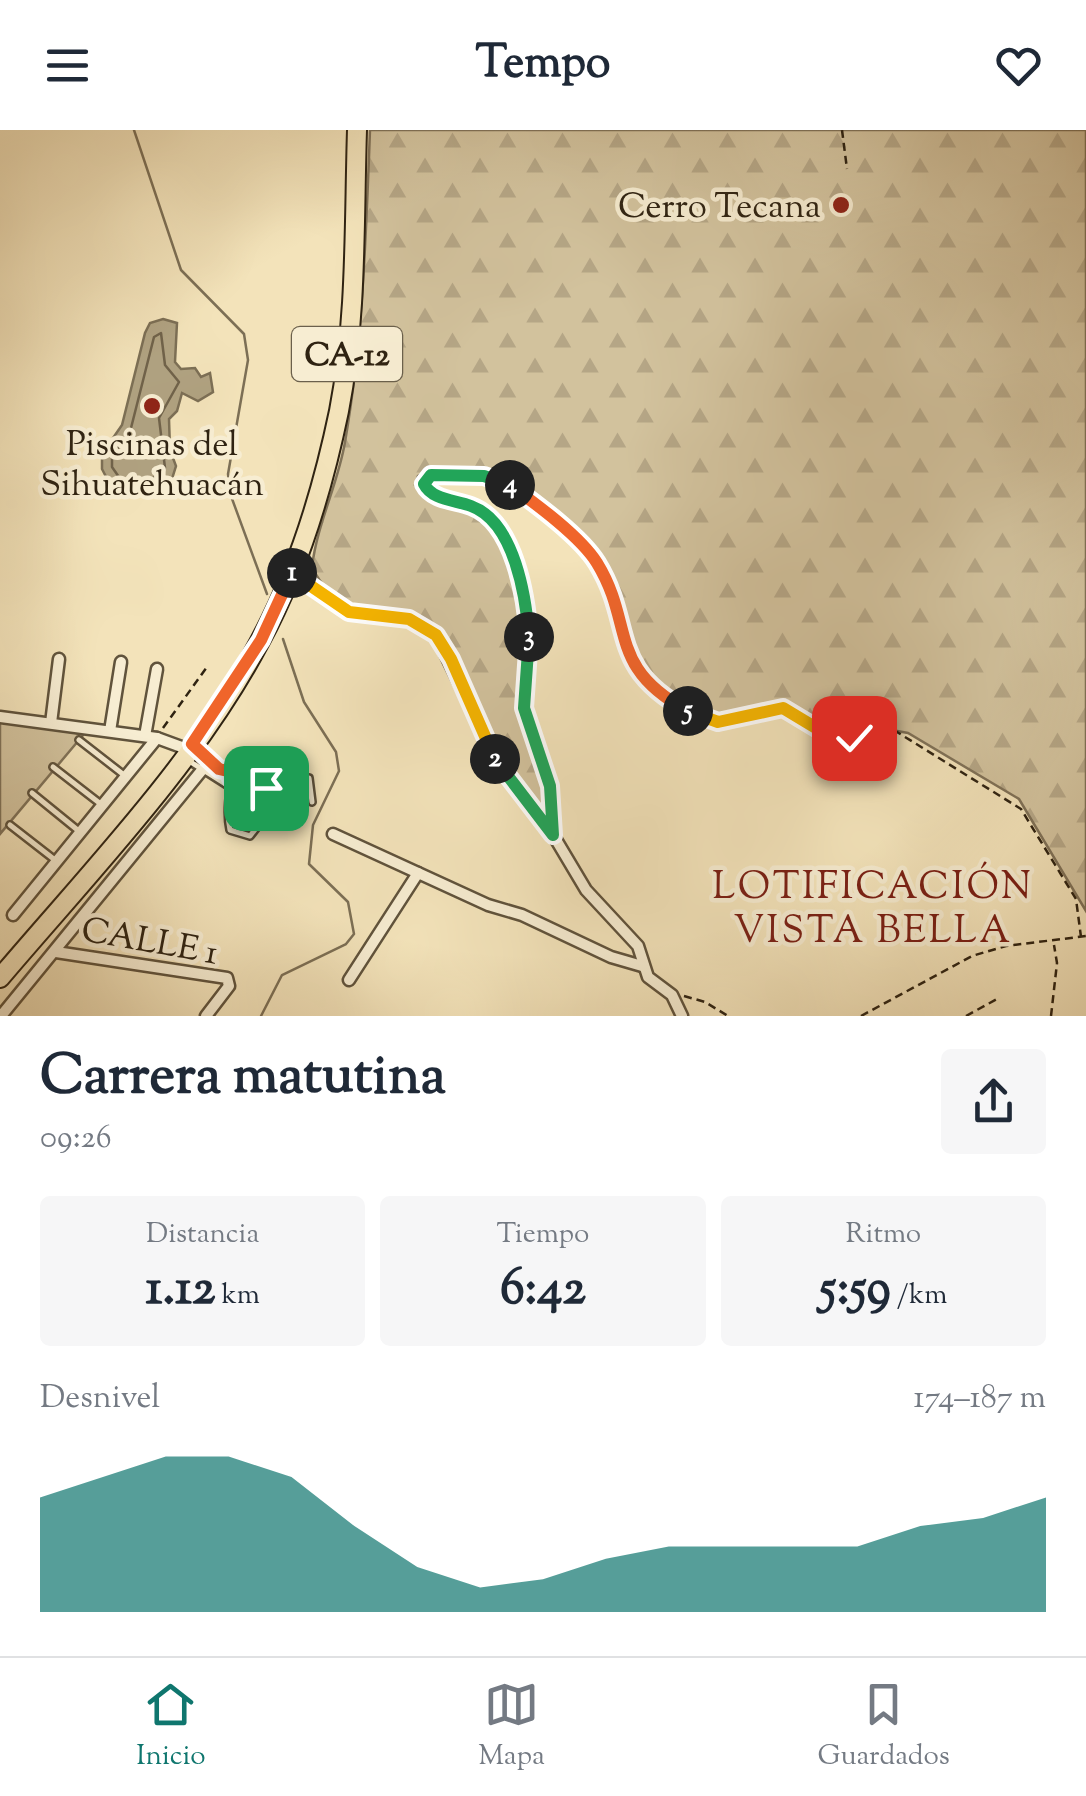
<!DOCTYPE html>
<html lang="es">
<head>
<meta charset="utf-8">
<style>
  body { margin:0; font-family:"Sorts Mill Goudy",serif; background:#f6f6f7; color:#1f2937; height:100vh; display:flex; flex-direction:column; font-size:38px; white-space:nowrap }
  * { box-sizing:border-box; margin:0 }
  p { font-size:32px; color:#747a83 }
  .icon { flex:none; width:55px; height:55px; fill:none; stroke:currentColor; stroke-width:2; stroke-linecap:round; stroke-linejoin:round }
  .map { position:relative; height:886px; overflow:hidden }
  .sheet { display:flex; flex-direction:column; background:#fff; flex:1 }
  .sheet>* { flex:none }
  .pin { position:absolute; display:grid; place-items:center; width:85px; height:85px; color:#fff; margin:-42px; border-radius:20px; box-shadow:0 5px 15px #0006 }
  .km { position:absolute; width:50px; height:50px; margin:-25px; border-radius:50%; background:#222; color:#fff; font-size:28px; line-height:50px; text-align:center }
  .round { display:grid; place-items:center; flex:none; width:105px; height:105px; border-radius:10px; background:#f6f6f7 }
  .headline { display:flex; align-items:center; justify-content:space-between; height:170px; padding:0 40px }
  h1 { font-size:55px; font-weight:700; line-height:75px }
  .figures { display:grid; grid-template-columns:repeat(3,1fr); gap:15px; height:170px; padding:10px 40px }
  .figures div { display:grid; align-content:center; border-radius:10px; background:#f6f6f7; text-align:center }
  .figures b { font-size:50px; font-weight:700 }
  .figures small { font-size:28px; font-weight:400 }
  .figures p { font-size:28px }
  .chart { height:280px; padding:20px 40px }
  .chart p { display:flex; justify-content:space-between }
  .chart svg { width:100%; height:180px; margin-top:10px; fill:#0f766e; opacity:.7 }
  header { display:flex; justify-content:space-between; align-items:center; height:130px; padding:0 40px; background:#fff; font-size:45px; font-weight:700 }
  .menu { display:flex; justify-content:space-around; align-items:center; height:140px; border-top:2px solid #e0e1e3; background:#fff; font-size:28px; color:#747a83 }
  .menu a { display:grid; justify-items:center; gap:5px }
  .menu .active { color:#0f766e }
  .map>svg:first-child { display:block }
  .forest { fill:url(#forest-firs); stroke:#807258; stroke-width:2.5 }
  .park { fill:#d2c29d; stroke:#807258; stroke-width:2.5 }
  .water { fill:#b0a281; stroke:#7c6f55; stroke-width:2.5 }
  .lines { fill:none; stroke-linecap:round; stroke-linejoin:round }
  .shore { stroke:#70624a; stroke-width:2.5 }
  .stream { stroke:#7c6f55; stroke-width:2.5 }
  .service-casing { stroke:#60533c; stroke-width:10 }
  .minor-casing { stroke:#60533c; stroke-width:15 }
  .primary-casing { stroke:#2f2312; stroke-width:22 }
  .path { stroke:#2f2312; stroke-width:2.5; stroke-dasharray:8 5; stroke-linecap:butt }
  .service { stroke:#f7edd2; stroke-width:5 }
  .minor { stroke:#f7edd2; stroke-width:10 }
  .primary { stroke:#f3e3ba; stroke-width:18 }
  .split-1-casing { stroke:#fff; stroke-width:20 }
  .split-2-casing { stroke:#fff; stroke-width:20 }
  .split-3-casing { stroke:#fff; stroke-width:20 }
  .split-4-casing { stroke:#fff; stroke-width:20 }
  .split-5-casing { stroke:#fff; stroke-width:20 }
  .split-6-casing { stroke:#fff; stroke-width:20 }
  .split-1 { stroke:#f0652b; stroke-width:12 }
  .split-2 { stroke:#f5b400; stroke-width:12 }
  .split-3 { stroke:#22a559; stroke-width:12 }
  .split-4 { stroke:#22a559; stroke-width:12 }
  .split-5 { stroke:#f0652b; stroke-width:12 }
  .split-6 { stroke:#f5b400; stroke-width:12 }
  .poi-dot { fill:#8f2418; stroke:#f7edd2; stroke-width:4 }
  .labels { text-anchor:middle; stroke-width:9; stroke-linejoin:round; paint-order:stroke }
  .shield { fill:#f7edd2; stroke:#6b604c; stroke-width:2.5 }
  .shield-label { font-size:32px; font-weight:bold; fill:#2f2312 }
  .poi-label { font-size:35px; fill:#2f2312; stroke:#f7edd2; text-anchor:end }
  .street-label { font-size:35px; fill:#2f2312; stroke:#f7edd2 }
  .neighbourhood-label { font-size:38px; letter-spacing:2.5px; fill:#7a1f14; stroke:#f7edd2 }
</style>
</head>
<body>
<header><svg class="icon" aria-label="menu" viewBox="0 0 24 24"><path d="M4 6h16M4 12h16M4 18h16"/></svg>Tempo<svg class="icon" aria-label="heart" viewBox="0 0 24 24"><path d="M12 20l-8-8c-3-5 5-10 8-4 3-6 11-1 8 4z"/></svg></header>
<div class="map">
<svg width="1086" height="886" viewBox="0 0 1086 886">
  <defs>
    <pattern id="forest-firs" width="22" height="20" patternUnits="userSpaceOnUse" patternTransform="scale(2.5)"><rect width="22" height="20" fill="#d2c29d"/><path d="M5 1l3.5 6h-7zM16 11l3.5 6h-7z" fill="#b5a686"/></pattern>
  </defs>
  <rect width="100%" height="100%" fill="#f3e3ba"/>
  <filter id="stains"><feTurbulence type="fractalNoise" baseFrequency=".002" numOctaves="4"/><feColorMatrix values="0 0 0 0 .2 0 0 0 0 .09 0 0 0 0 .02 0 0 0 .5 -.17"/></filter>
  <radialGradient id="worn" r=".72"><stop offset=".6" stop-color="#630" stop-opacity="0"/><stop offset="1" stop-color="#630" stop-opacity=".3"/></radialGradient>
  <path class="forest" d="M370 0H1086V781L1019 669 908 603 870 596 854 606 839 607 786 570 720 584 700 582 666 566 632 531 611 468 588 421 502 343 433 340 418 346 415 355C433 376 469 372 489 393 520 425 534 480 527 523 524 543 515 563 520 584 530 622 545 643 549 687L495 617 459 537 434 498C385 487 335 486 312 437 317 394 338 354 345 312 363 208 366 105 370 0Z"/>
  <polygon class="park" points="0,592 84,604 0,704"/>
  <polygon class="water" points="163,189 177,193 175,232 181,239 195,238 201,247 210,243 213,262 198,271 182,263 177,281 169,289 170,320 176,336 171,352 143,362 113,360 102,339 102,324 122,295 145,203 150,193"/>
  <g class="lines">
    <polygon class="shore" points="161,203 165,235 179,252 159,288 165,338 161,345 142,352 121,350 112,337 112,327 131,298 154,207"/>
    <g class="stream">
      <polyline points="134,0 181,140 244,204 248,230 228,344 231,366 267,464"/>
      <polyline points="261,886 282,845 346,814 354,804 348,772 309,734 313,695 339,641 336,622 304,572 283,509"/>
    </g>
    <defs>
      <g id="service">
        <polyline points="79,610 124,645"/>
        <polyline points="198,618 219,639 309,648 312,672"/>
        <polyline points="189,631 230,657"/>
        <polyline points="53,637 102,675"/>
        <path d="M231 649 260 651 266 658 264 688 250 706 230 700C226 682 230 661 232 642"/>
        <polyline points="32,663 80,702"/>
        <polyline points="10,695 55,730"/>
      </g>
      <g id="minor">
        <polyline points="291,442 349,482 409,489 436,505 501,639 555,708 586,760 638,816 648,847 672,865 682,886"/>
        <polyline points="0,587 157,608 187,619"/>
        <polyline points="51,593 59,529"/>
        <polyline points="110,601 121,532"/>
        <polyline points="145,606 157,539"/>
        <polyline points="333,704 488,775 522,785 611,827 642,836"/>
        <polyline points="13,785 157,608"/>
        <polyline points="56,822 227,848 229,856 206,886"/>
        <polyline points="349,850 418,743"/>
        <polyline points="1,886 211,629"/>
      </g>
      <path id="primary" d="M0 848C89 743 196 633 260 511 298 441 323 358 339 281 357 188 354 94 357 0"/>
    </defs>
    <use href="#service" class="service-casing"/>
    <use href="#minor" class="minor-casing"/>
    <use href="#primary" class="primary-casing"/>
    <g class="path">
      <polyline points="842,0 847,39"/>
      <polyline points="163,598 207,537"/>
      <polyline points="552,689 550,656 524,577 529,514 522,446 480,380 426,360 425,347 503,350 581,415 607,453 632,534 676,574 717,592 783,578 841,613 882,600 897,602 1021,679 1076,769 1081,807"/>
      <polyline points="684,866 705,872 728,886"/>
      <polyline points="861,886 972,826 1006,816 1086,806"/>
      <polyline points="966,886 997,869"/>
      <polyline points="1051,886 1057,833 1054,815"/>
    </g>
    <use href="#service" class="service"/>
    <use href="#minor" class="minor"/>
    <use href="#primary" class="primary"/>
  </g>
  <g class="lines">
    <defs>
      <polyline id="split-1" points="266,658 260,651 231,649 232,642 219,639 192,614 261,510 292,443"/>
      <polyline id="split-2" points="292,443 349,482 409,489 436,505 451,529 495,629"/>
      <polyline id="split-3" points="495,629 553,705 550,656 524,578 529,507"/>
      <path id="split-4" d="M510 355 484 346 431 345 424 354C432 370 455 370 471 376 515 392 526 468 529 507"/>
      <path id="split-5" d="M510 355C536 374 581 407 597 433 635 495 606 537 688 581"/>
      <polyline id="split-6" points="688,581 718,592 783,578 841,613 854,608"/>
    </defs>
    <use href="#split-1" class="split-1-casing"/>
    <use href="#split-2" class="split-2-casing"/>
    <use href="#split-3" class="split-3-casing"/>
    <use href="#split-4" class="split-4-casing"/>
    <use href="#split-5" class="split-5-casing"/>
    <use href="#split-6" class="split-6-casing"/>
    <use href="#split-1" class="split-1"/>
    <use href="#split-2" class="split-2"/>
    <use href="#split-3" class="split-3"/>
    <use href="#split-4" class="split-4"/>
    <use href="#split-5" class="split-5"/>
    <use href="#split-6" class="split-6"/>
  </g>
  <g class="poi-dot">
    <circle cx="841" cy="75" r="10"/>
    <circle cx="152" cy="276" r="10"/>
  </g>
  <g class="labels">
    <rect class="shield" x="292" y="197" width="110" height="54" rx="8"/>
    <g class="shield-label">
      <text x="347" y="235">CA-12</text>
    </g>
    <g class="poi-label">
      <text x="821" y="87">Cerro Tecana</text>
      <text x="152" y="325" text-anchor="middle">Piscinas del<tspan x="152" dy="40">Sihuatehuacán</tspan></text>
    </g>
    <g class="street-label">
      <text transform="translate(150 810) rotate(10)" y="12">CALLE 1</text>
    </g>
    <g class="neighbourhood-label">
      <text x="873" y="768">LOTIFICACIÓN<tspan x="873" dy="44">VISTA BELLA</tspan></text>
    </g>
  </g>
  <rect width="100%" height="100%" filter="url(#stains)"/>
  <rect width="100%" height="100%" fill="url(#worn)"/>
</svg>
<div class="pin" style="left:266px;top:658px;background:#1e9e55"><svg class="icon" aria-label="arrive" viewBox="0 0 24 24"><path d="M6 21V4h12l-3 4 3 4H6"/></svg></div>
<div class="pin" style="left:854px;top:608px;background:#d93025"><svg class="icon" aria-label="check" viewBox="0 0 24 24"><path d="M5 12l5 5 9-10"/></svg></div>
<b class="km" style="left:292px;top:443px">1</b>
<b class="km" style="left:495px;top:629px">2</b>
<b class="km" style="left:529px;top:507px">3</b>
<b class="km" style="left:510px;top:355px">4</b>
<b class="km" style="left:688px;top:581px">5</b>
</div>
<section class="sheet">
<div class="headline"><div><h1>Carrera matutina</h1><p>09:26</p></div><a class="round"><svg class="icon" aria-label="share" viewBox="0 0 24 24"><path d="M12 15V3M7 8l5-5 5 5M5 13v7h14v-7"/></svg></a></div>
<div class="figures">
<div><p>Distancia</p><b>1.12<small> km</small></b></div>
<div><p>Tiempo</p><b>6:42</b></div>
<div><p>Ritmo</p><b>5:59<small> /km</small></b></div>
</div>
<div class="chart"><p><span>Desnivel</span>174–187 m</p>
<svg viewBox="0 0 160 44" preserveAspectRatio="none"><path d="M0 44V16L10 11L20 6L30 6L40 11L50 23L60 33L70 38L80 36L90 31L100 28L110 28L120 28L130 28L140 23L150 21L160 16V44z"/></svg>
</div>
</section>
<nav class="menu">
<a class="active"><svg class="icon" aria-label="home" viewBox="0 0 24 24"><path d="M3 11l9-7 9 7M6 9v11h12V9"/></svg>Inicio</a>
<a><svg class="icon" aria-label="map" viewBox="0 0 24 24"><path d="M3 6l6-2 6 2 6-2v14l-6 2-6-2-6 2zM9 4v14M15 6v14"/></svg>Mapa</a>
<a><svg class="icon" aria-label="saved" viewBox="0 0 24 24"><path d="M7 4h10v16l-5-4-5 4z"/></svg>Guardados</a>
</nav>
</body>
</html>
